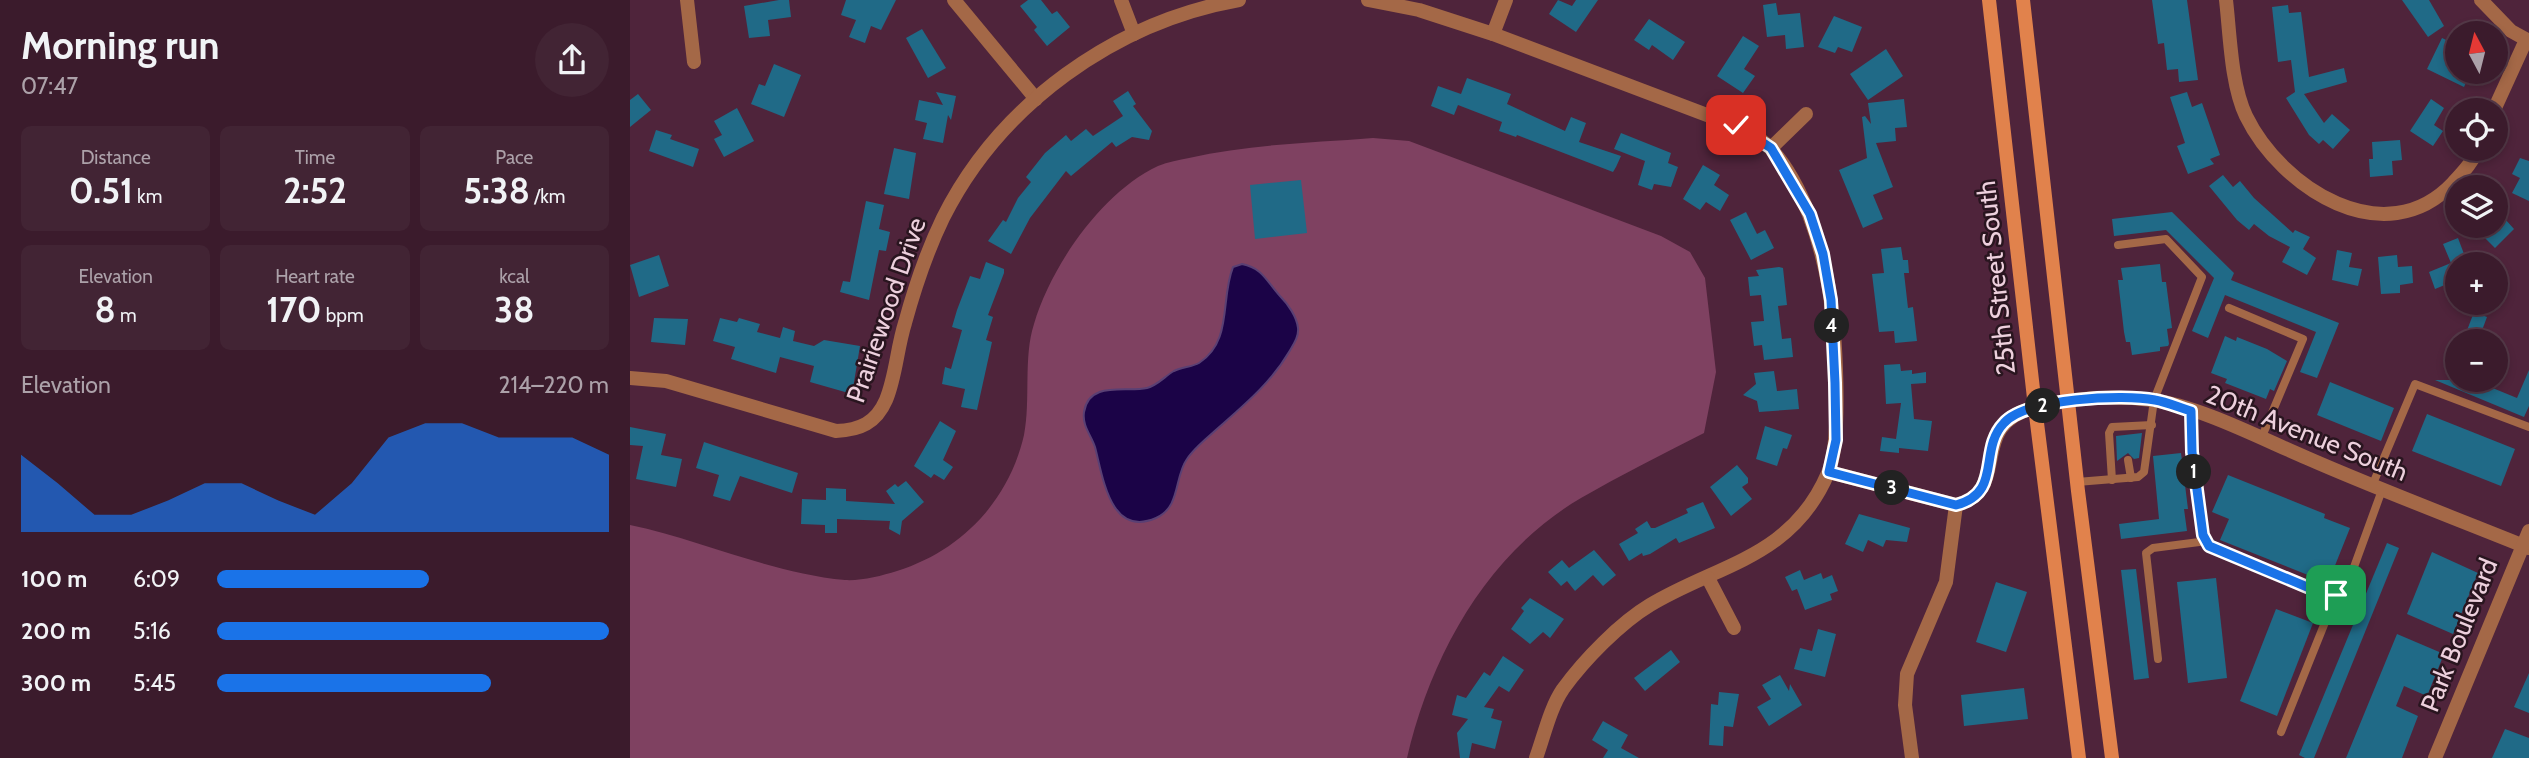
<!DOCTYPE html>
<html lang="en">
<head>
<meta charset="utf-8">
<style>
  body { margin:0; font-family:Cabin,sans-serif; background:#422434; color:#f1f3f6; height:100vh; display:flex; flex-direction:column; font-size:26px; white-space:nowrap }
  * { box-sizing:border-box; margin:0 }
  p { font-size:23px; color:#aca1a9 }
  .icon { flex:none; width:38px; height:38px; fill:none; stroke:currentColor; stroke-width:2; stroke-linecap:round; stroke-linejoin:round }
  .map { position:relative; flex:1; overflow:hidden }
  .drawer { display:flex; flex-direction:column; background:#3b1b2c; width:630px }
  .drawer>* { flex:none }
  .needle { width:46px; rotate:353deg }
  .fabs { position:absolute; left:1815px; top:21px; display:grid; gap:14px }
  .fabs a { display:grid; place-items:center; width:63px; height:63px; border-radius:50%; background:#3b1b2c; box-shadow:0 4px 10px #0003,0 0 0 2px #543948; font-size:35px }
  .pin { position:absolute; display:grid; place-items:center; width:60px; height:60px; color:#fff; margin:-30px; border-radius:14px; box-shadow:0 4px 10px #0006 }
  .km { position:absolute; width:35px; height:35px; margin:-18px; border-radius:50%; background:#222; color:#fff; font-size:19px; line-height:35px; text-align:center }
  .round { display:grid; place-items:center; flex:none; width:74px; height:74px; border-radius:37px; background:#422434 }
  .summary { display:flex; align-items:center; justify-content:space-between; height:119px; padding:0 21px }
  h1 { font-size:38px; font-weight:700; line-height:52px }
  .figures { display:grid; grid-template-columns:repeat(3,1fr); gap:10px; height:119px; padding:7px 21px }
  .figures div { display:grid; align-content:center; border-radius:10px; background:#422434; text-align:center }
  .figures b { font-size:35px; font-weight:700 }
  .figures small { font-size:19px; font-weight:400 }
  .figures p { font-size:19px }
  .chart { height:196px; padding:14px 21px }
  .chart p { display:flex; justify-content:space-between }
  .chart svg { width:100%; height:126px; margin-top:7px; fill:#1a73e8; opacity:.7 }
  ul { padding:0 21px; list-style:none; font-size:23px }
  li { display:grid; grid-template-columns:112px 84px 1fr; align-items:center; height:52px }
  li i { height:18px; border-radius:9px; background:#1a73e8 }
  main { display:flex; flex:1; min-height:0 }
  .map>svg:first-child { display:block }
  .green { fill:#7f4161 }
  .water { fill:#1b0347; stroke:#5a4074; stroke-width:2 }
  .building { fill:#206a87 }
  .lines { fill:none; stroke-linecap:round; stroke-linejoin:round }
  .lane { stroke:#a46847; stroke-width:8 }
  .street { stroke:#a46847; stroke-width:14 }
  .secondary { stroke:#e1824c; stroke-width:14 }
  .route-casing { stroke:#fff; stroke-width:14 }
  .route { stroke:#1a73e8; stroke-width:9 }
  .labels { text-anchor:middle; stroke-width:5; stroke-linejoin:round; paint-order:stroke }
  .street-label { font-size:26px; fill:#edd0dd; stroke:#29151f }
</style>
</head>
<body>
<main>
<section class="drawer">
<div class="summary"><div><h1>Morning run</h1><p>07:47</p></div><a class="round"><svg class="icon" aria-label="share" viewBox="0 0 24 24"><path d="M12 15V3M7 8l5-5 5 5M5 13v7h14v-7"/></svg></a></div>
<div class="figures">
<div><p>Distance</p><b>0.51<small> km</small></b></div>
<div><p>Time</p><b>2:52</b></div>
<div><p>Pace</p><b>5:38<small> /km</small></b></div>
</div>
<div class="figures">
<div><p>Elevation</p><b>8<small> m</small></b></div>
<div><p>Heart rate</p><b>170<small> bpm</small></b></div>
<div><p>kcal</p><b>38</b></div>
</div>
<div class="chart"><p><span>Elevation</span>214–220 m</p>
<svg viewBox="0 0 160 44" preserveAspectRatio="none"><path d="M0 44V17L10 27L20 38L30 38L40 33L50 27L60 27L70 33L80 38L90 27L100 11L110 6L120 6L130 11L140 11L150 11L160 17V44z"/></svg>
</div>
<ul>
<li><b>100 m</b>6:09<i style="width:54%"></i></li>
<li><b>200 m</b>5:16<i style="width:100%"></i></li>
<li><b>300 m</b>5:45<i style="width:70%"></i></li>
</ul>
</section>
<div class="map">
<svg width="1899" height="758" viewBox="0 0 1899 758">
  <rect width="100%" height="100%" fill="#4f243b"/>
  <path class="green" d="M743 138 779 141 1031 236 1060 252 1075 278 1086 372 1074 433C1033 454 991 475 951 498 857 553 801 655 777 758H0V525C72 540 140 573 215 580 231 581 251 576 267 571 331 551 379 501 394 435 401 400 393 358 404 324 421 266 472 192 528 166 538 162 549 160 559 158 619 144 682 143 743 138Z"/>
  <path class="water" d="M612 264C633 268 637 282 650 296 658 304 667 317 668 328 669 337 663 345 659 352 641 383 613 406 587 429 577 438 564 448 557 459 544 477 551 507 526 518 480 538 473 477 465 447 461 435 452 426 454 412 459 380 497 393 517 388 528 385 535 376 544 371 552 367 562 367 569 363 603 341 590 299 603 267Z"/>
  <g class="building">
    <polygon points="149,0 159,0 161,17 138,20 140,36 119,38 114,6"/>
    <polygon points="216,0 266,0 251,30 241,26 235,43 219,37 226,20 211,15"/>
    <polygon points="398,0 411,0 422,14 427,11 440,27 417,46 404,30 407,27 390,6"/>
    <polygon points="928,0 942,6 946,0 968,0 946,32 919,14"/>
    <polygon points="1522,0 1557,0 1568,80 1549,82 1548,69 1537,70 1534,43 1528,44"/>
    <polygon points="1772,0 1799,0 1814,26 1798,37"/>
    <polygon points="1146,3 1148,15 1170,13 1174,47 1156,49 1155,35 1137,37 1133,5"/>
    <polygon points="1658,5 1659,13 1671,12 1679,77 1714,68 1717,82 1674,94 1694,123 1702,114 1720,130 1703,149 1693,140 1689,144 1679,135 1656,98 1665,92 1661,60 1648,62 1642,7"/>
    <polygon points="1204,16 1232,27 1222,52 1208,47 1205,53 1188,47"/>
    <polygon points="1019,19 1055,42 1043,60 1022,45 1019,50 1004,40"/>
    <polygon points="292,29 316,68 298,78 276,38"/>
    <polygon points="1113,36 1129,46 1114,69 1125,76 1113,93 1087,76"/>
    <polygon points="1812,38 1827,45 1827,72 1841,72 1834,87 1797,69"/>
    <polygon points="1256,49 1273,76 1238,100 1220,74"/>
    <polygon points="144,64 171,75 154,117 121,104 129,84 135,86"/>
    <polygon points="837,78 881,94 877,104 935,131 941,117 956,123 949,142 991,156 986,167 983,172 887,135 886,137 869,131 872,122 828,105 824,115 801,106 808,86 831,94"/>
    <polygon points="498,91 506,104 503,106 522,131 519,140 502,137 486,147 482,142 441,176 436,171 400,218 381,254 358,241 373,220 376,222 388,198 401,182 396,177 415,153 436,135 441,141 456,129 463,136 493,116 483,101"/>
    <polygon points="306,92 326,96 321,120 318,115 313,143 293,139 297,123 285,120 289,100 313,105"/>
    <polygon points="1557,92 1562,107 1572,103 1590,155 1580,159 1584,164 1558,174 1547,146 1555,143 1540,97"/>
    <polygon points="8,94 21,110 0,127 0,100"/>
    <polygon points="1274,99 1277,127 1265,128 1266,141 1246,143 1263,187 1243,195 1253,219 1233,228 1209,170 1237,158 1232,117 1235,116 1241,124 1238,103"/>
    <polygon points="1801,99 1814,108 1804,125 1813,131 1803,146 1780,131"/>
    <polygon points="107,108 124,141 94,157 84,139 92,135 84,121"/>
    <polygon points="26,130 42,135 40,139 69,149 63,167 19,151"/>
    <polygon points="991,133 1041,153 1038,163 1048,167 1041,187 1024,184 1022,190 1008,185 1015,161 984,149"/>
    <polygon points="1770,140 1772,160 1762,161 1763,175 1740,177 1739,159 1743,159 1742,142"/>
    <polygon points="264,148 286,153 279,199 254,194"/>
    <polygon points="1890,158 1899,161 1899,201 1882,193 1890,178 1882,174"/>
    <polygon points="1073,165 1090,175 1084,185 1099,195 1090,211 1076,202 1070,210 1053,199"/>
    <polygon points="1593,175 1603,187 1610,181 1624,198 1663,233 1665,230 1680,237 1673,249 1686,258 1677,275 1652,262 1660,247 1639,236 1624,224 1619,230 1607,220 1579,186"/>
    <polygon points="671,180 677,233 625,239 620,185"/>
    <polygon points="236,201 254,205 249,229 260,232 256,251 249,250 239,300 210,292 213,281 220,282"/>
    <polygon points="1866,209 1884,229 1865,248 1852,235 1861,226 1866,226"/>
    <polygon points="1116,212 1127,234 1135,230 1144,248 1121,260 1100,220"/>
    <polygon points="1542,212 1604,273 1601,280 1709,323 1687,378 1670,372 1686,332 1595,295 1578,338 1562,331 1584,278 1536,230 1484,236 1482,219"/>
    <polygon points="1828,238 1837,262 1824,267 1827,280 1805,289 1799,272 1821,263 1813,244"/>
    <polygon points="1271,247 1273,260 1278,260 1279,273 1274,273 1278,308 1283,307 1287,341 1265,343 1264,331 1249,332 1242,274 1254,273 1251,249"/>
    <polygon points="1707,250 1722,253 1719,267 1732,269 1728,286 1702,280"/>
    <polygon points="29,255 39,286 9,297 0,265"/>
    <polygon points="1767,255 1768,267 1782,266 1783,283 1770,285 1770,293 1751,294 1748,257"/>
    <polygon points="356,262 374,269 374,273 358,315 363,317 356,340 362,342 347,410 331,407 335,389 312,384 315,367 321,369 332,330 322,327 327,310 340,276 350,279"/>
    <polygon points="1530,264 1532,282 1536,282 1542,328 1537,329 1539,344 1538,346 1530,347 1530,351 1502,355 1500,342 1496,342 1494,332 1488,280 1493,280 1491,268"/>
    <polygon points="1149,267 1153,268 1157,305 1148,306 1152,339 1161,338 1163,357 1134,360 1132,345 1124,346 1121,322 1134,321 1131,295 1120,296 1118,277 1129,276 1126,270"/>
    <polygon points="1844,312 1857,317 1848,341 1833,341"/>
    <polygon points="24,318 58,319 55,345 21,342"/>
    <polygon points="90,318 107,322 109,318 130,324 127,332 150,338 153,327 165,331 163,341 184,346 194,340 230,346 222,394 180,382 184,366 150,357 146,373 101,359 105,347 83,341"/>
    <polygon points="1595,336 1606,341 1607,337 1637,349 1657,361 1644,391 1640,389 1636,399 1595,383 1597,379 1581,373"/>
    <polygon points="1270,364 1271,371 1282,370 1282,374 1296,372 1296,383 1281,384 1284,419 1302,421 1298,451 1269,448 1269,453 1250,451 1252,437 1266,439 1271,403 1256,404 1254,365"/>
    <polygon points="1899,370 1899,406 1894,417 1805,380 1843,380 1887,398"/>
    <polygon points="1144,371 1147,391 1167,389 1169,409 1129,412 1127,401 1113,395 1126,384 1124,373"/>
    <polygon points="1700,382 1764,408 1751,441 1687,415"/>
    <polygon points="1797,414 1885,449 1871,486 1782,451"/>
    <polygon points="310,421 326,431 313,460 323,467 314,480 304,474 301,478 284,466"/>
    <polygon points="1135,426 1162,435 1157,449 1153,448 1147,466 1126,459"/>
    <polygon points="0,427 36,434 31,455 52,459 46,487 6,479 13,446 0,445"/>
    <polygon points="1512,433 1509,458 1504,459 1498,453 1487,461 1486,436"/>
    <polygon points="74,442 168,473 162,493 110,476 100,501 83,496 89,475 66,468"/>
    <polygon points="1551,453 1558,509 1554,509 1557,531 1491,539 1489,524 1529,519 1523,456"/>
    <polygon points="1107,465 1118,478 1118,483 1112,487 1122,499 1101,516 1080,487"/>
    <polygon points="1598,475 1695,514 1694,518 1720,528 1698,583 1590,540 1599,519 1582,512"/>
    <polygon points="276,481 294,502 272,521 270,535 259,529 260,521 207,519 207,533 195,533 195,525 171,524 172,499 196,500 196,488 216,489 216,501 265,504 256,491 265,484 268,487"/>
    <polygon points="1073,502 1085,528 1049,543 1046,538 1020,554 1013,556 1012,553 999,561 989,544 1008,533 1005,529 1017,521 1021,528 1025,528 1058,513 1056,509"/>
    <polygon points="1229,514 1280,528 1277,542 1256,540 1253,547 1238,540 1233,552 1215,544"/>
    <polygon points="1757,543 1769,548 1684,758 1675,758 1669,755"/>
    <polygon points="964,550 986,575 973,586 963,575 945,591 937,581 931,586 918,572 932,560 939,568"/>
    <polygon points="1802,552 1848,573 1823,634 1777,614"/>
    <polygon points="1506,569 1519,678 1504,680 1491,570"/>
    <polygon points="1170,570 1174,580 1191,573 1193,579 1202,575 1208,591 1200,594 1202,600 1175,610 1167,589 1162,591 1155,577"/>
    <polygon points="1586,578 1597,678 1558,683 1547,582"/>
    <polygon points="1366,582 1397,592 1376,652 1346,642"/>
    <polygon points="900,598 934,619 920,638 913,632 900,644 881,629 894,611 891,608"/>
    <polygon points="1646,609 1683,623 1647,716 1610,701"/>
    <polygon points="1188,629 1206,634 1195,677 1164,669 1170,648 1182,651"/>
    <polygon points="1767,634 1814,654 1797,696 1774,686 1766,706 1788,716 1772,758 1716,758"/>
    <polygon points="1041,650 1050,662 1015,691 1004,678"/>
    <polygon points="873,656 894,670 879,692 869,686 854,707 864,709 861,718 872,721 865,749 842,743 839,758 830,758 827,733 838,719 822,715 827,695 836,698 854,672 860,676"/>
    <polygon points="1899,673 1899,713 1884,707"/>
    <polygon points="1150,675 1159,691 1160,684 1172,705 1139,726 1127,707 1141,699 1132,685"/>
    <polygon points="1394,688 1398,719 1334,726 1331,695"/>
    <polygon points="1089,692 1109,694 1103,727 1094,726 1093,746 1079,745 1081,704 1088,705"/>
    <polygon points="973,721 998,735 991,748 1009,758 973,758 978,750 962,740"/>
    <polygon points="1875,729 1899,738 1899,758 1862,758"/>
  </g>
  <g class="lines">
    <g class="lane">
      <polyline points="1599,308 1673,339 1631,439"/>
      <polyline points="1561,411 1562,452 1573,535 1579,546 1601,557 1689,592 1706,595 1716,589 1752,490"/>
      <polyline points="1498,460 1501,478"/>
      <polyline points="1482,480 1479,433 1482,427 1522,425"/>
      <polyline points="1447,482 1508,477 1514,472 1524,400 1572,277 1536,239 1488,245"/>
      <polyline points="1742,486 1785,384 1899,427"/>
      <polyline points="1528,659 1516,553 1523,548 1577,541"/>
      <polyline points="1651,732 1706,595"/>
    </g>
    <g class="street">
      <polyline points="57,0 64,62"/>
      <polyline points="324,0 406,99"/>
      <polyline points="491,0 504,34"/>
      <path d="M738 0 789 10 863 34 1106 126C1117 132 1133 139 1141 149 1173 184 1191 243 1199 289 1205 327 1213 439 1198 473 1162 558 1088 564 1020 605 990 623 954 660 933 689 920 708 914 736 906 758"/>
      <path d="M1596 0C1600 34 1601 85 1616 116 1651 188 1755 255 1823 183 1833 172 1842 163 1848 149"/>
      <polyline points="1851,0 1881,31 1899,41"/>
      <polyline points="863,34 876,0"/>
      <polyline points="1864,110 1896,40"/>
      <polyline points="1141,148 1176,114"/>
      <path d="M0 378 36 381 206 431C230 430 246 423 256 400 266 376 267 348 275 323 284 290 298 249 313 218 370 104 485 22 609 0"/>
      <path d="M1199 472 1326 505C1384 490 1334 425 1406 407 1443 398 1484 395 1522 400 1569 406 1632 439 1677 458 1750 490 1825 518 1899 548"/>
      <polyline points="1078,578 1104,628"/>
      <polyline points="1282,758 1275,705 1277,674 1316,582 1326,505"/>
      <polyline points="1805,758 1899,531"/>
    </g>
    <g class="secondary">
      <polyline points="1359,0 1405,407 1449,758"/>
      <polyline points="1393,0 1448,491 1482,758"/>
    </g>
  </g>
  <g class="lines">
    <defs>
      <path id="route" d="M1106 125 1141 148 1180 214 1193 254 1201 300 1205 383 1206 440 1199 472 1326 505C1373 493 1348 450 1374 423 1396 398 1494 394 1525 400 1537 402 1550 408 1561 411L1562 452 1573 535 1579 546 1689 592 1706 595"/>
    </defs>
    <use href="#route" class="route-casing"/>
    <use href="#route" class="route"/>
  </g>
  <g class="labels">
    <g class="street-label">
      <text transform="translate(1366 278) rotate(-96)" y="9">25th Street South</text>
      <text transform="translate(256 310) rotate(-71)" y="9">Prairiewood Drive</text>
      <text transform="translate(1677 433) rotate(22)" y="9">20th Avenue South</text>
      <text transform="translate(1829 635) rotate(-68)" y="9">Park Boulevard</text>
    </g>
  </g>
</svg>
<div class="fabs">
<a><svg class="needle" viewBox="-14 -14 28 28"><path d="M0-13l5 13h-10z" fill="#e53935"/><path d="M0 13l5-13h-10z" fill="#aca1a9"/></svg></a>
<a><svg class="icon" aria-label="locate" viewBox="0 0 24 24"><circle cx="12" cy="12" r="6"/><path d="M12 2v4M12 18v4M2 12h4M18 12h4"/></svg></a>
<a><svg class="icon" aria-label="layers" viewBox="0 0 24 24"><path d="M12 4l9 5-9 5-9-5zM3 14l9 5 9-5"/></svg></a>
<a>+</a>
<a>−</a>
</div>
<div class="pin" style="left:1706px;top:595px;background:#1e9e55"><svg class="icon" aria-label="arrive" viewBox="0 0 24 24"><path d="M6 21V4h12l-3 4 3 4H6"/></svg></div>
<div class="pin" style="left:1106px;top:125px;background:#d93025"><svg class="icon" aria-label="check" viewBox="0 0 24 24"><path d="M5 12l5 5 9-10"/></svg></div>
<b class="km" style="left:1564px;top:472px">1</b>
<b class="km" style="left:1413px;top:406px">2</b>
<b class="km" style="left:1262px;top:488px">3</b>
<b class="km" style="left:1202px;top:326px">4</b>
</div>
</main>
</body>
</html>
